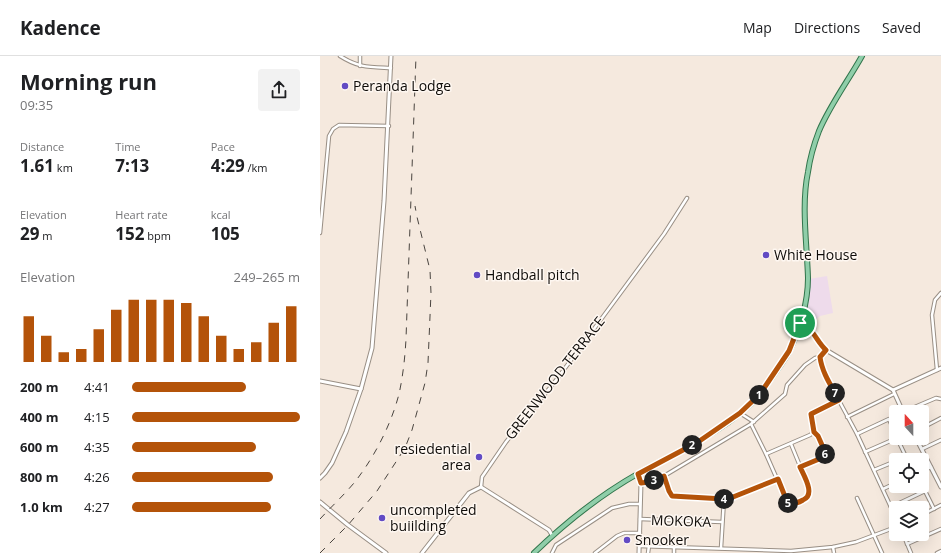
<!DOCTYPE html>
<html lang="en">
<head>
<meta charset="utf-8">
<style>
  body { margin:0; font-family:"Open Sans",sans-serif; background:#f2f2f2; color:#202124; height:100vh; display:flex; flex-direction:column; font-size:15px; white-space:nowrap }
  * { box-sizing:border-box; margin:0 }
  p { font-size:13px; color:#757577 }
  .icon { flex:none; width:22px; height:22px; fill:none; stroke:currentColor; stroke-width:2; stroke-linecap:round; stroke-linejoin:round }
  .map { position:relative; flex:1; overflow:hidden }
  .details { display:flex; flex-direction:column; background:#fff; width:320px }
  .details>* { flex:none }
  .needle { width:26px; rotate:339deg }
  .controls { position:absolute; left:569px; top:349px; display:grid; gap:8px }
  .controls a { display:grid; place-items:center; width:40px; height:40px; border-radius:4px; background:#fff; box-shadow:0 4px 16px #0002; font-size:20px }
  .pin { position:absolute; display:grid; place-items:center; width:34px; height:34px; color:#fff; margin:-17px; border:2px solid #fff; border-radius:50%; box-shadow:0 1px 4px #0007 }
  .km { position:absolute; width:20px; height:20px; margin:-10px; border-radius:50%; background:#222; color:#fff; font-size:11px; line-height:20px; text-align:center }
  .round { display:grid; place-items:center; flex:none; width:42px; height:42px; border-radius:4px; background:#f2f2f2 }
  .overview { display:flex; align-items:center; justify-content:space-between; height:68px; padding:0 20px }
  h1 { font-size:22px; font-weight:700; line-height:30px }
  .figures { display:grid; grid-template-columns:repeat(3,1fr); gap:6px; height:68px; padding:4px 20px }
  .figures div { display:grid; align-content:center }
  .figures b { font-size:17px; font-weight:700 }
  .figures small { font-size:11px; font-weight:400 }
  .figures p { font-size:11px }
  .chart { height:112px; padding:8px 20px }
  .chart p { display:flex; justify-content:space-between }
  .chart svg { width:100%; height:72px; margin-top:4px; stroke:#b45309; stroke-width:6 }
  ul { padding:0 20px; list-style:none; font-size:13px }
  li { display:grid; grid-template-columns:64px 48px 1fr; align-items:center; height:30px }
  li i { height:10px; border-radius:5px; background:#b45309 }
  header { display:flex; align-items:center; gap:24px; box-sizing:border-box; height:56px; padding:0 20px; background:#fff; border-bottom:1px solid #e0e0e0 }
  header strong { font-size:19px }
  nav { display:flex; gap:22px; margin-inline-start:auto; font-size:14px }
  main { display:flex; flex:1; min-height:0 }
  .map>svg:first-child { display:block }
  .commercial { fill:#eedbeb }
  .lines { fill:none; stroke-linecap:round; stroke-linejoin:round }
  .minor-casing { stroke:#998f85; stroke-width:4.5 }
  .tertiary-casing { stroke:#998f85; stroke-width:5 }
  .primary-casing { stroke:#31744b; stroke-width:6 }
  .minor { stroke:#fff; stroke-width:2.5 }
  .tertiary { stroke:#fff; stroke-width:3 }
  .primary { stroke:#8fcea9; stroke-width:4 }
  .rail { stroke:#49443f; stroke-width:1; stroke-dasharray:7 7; stroke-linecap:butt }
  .route-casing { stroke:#fff; stroke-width:8 }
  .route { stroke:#b45309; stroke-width:5 }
  .poi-dot { fill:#624bc4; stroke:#fef7f1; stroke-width:1.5 }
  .labels { text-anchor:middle; stroke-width:3; stroke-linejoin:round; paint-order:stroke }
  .poi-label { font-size:14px; fill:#0e0b08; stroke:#fef7f1; text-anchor:start }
  .street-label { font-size:14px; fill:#0e0b08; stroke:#fef7f1 }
</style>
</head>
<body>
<header>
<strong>Kadence</strong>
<nav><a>Map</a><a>Directions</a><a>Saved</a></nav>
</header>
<main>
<section class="details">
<div class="overview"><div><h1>Morning run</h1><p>09:35</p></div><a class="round"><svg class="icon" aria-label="share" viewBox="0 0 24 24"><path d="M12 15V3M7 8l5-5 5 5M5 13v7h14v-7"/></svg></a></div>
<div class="figures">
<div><p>Distance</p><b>1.61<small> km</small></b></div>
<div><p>Time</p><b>7:13</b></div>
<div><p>Pace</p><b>4:29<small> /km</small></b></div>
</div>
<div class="figures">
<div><p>Elevation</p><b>29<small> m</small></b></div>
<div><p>Heart rate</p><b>152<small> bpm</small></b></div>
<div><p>kcal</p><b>105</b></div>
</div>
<div class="chart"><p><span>Elevation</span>249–265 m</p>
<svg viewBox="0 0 160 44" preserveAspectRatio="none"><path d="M5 44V16M15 44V28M25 44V38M35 44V36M45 44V24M55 44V12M65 44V6M75 44V6M85 44V6M95 44V8M105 44V16M115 44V28M125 44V36M135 44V32M145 44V20M155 44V10"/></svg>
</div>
<ul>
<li><b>200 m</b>4:41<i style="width:68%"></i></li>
<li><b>400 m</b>4:15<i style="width:100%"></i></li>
<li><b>600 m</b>4:35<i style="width:74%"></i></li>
<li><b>800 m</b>4:26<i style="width:84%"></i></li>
<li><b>1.0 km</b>4:27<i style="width:83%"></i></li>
</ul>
</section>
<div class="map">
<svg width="621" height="497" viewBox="0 0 621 497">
  <rect width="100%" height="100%" fill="#f5e9de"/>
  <polygon class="commercial" points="507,220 513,257 500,260 492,267 485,263 489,223"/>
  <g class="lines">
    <defs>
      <g id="minor">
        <path d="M20 0C39 12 49 11 71 12"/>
        <polyline points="40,0 40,10"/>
        <polyline points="0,177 9,80 13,73 19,69 69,70"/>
        <polyline points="506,294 500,301 503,315 537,378 576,462"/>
        <polyline points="617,314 612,259 615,244 621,237"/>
        <polyline points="583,356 616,342 621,343"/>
        <polyline points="420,357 434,366"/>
        <polyline points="527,361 574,338"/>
        <path d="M431 368 446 398 468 448C475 448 484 446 489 440V432L471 388"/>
        <polyline points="602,372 621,362"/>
        <polyline points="537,378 569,363 576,379"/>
        <polyline points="577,382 586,401 578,404"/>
        <polyline points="602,393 621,384"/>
        <polyline points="545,396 577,382"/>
        <polyline points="446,398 490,379 494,376 491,358 519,344"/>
        <polyline points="480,411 504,401 506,398 498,380 494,376"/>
        <polyline points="554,414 576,405"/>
        <polyline points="602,415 611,411"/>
        <polyline points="344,420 349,435 352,439 404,443 413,441 458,423"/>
        <polyline points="321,427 329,426 344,420 431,368 465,338 467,329 485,309 495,302 500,301"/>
        <polyline points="161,431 162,421 186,386 237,323 344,178 367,142"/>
        <polyline points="563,433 576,427"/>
        <polyline points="537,442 562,497"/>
        <polyline points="571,451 605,435 614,453"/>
        <polyline points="602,459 621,449"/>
        <polyline points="320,463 402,466"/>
        <polyline points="583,478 591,497"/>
        <polyline points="587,488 621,473"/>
        <polyline points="319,490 471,495 513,491 536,486 576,471"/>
        <polyline points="513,491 514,497"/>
        <polyline points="401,492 404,443"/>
        <polyline points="232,497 236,489 292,452 309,448 320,448"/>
        <polyline points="275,497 297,480 304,477 320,477"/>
        <polyline points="328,497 329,490"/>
        <polyline points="354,497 354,491"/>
        <polyline points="617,497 621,495"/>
      </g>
      <g id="tertiary">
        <path d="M480 267C493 271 496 285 506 294L573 334 621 312"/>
        <polyline points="0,325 41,333"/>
        <polyline points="573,334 583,356"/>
        <polyline points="596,382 621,431"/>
        <polyline points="318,418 321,427 319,497"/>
        <polyline points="0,422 5,417 12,407 26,376 41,333 52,292 64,145 71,0"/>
        <polyline points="0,446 28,469 66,497"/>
        <polyline points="102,497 149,437 161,431 229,474 232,479"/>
      </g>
      <path id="primary" d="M214 497C246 466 280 439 319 417 359 395 408 374 440 339 444 334 447 328 451 323 457 314 464 305 469 296 480 274 488 246 488 222 487 188 481 149 488 116 490 102 494 88 499 75 510 49 528 25 542 0"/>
    </defs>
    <use href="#minor" class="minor-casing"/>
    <use href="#tertiary" class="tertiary-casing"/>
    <use href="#primary" class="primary-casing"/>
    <use href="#minor" class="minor"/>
    <use href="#tertiary" class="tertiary"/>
    <use href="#primary" class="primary"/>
    <g class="rail">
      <path d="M0 463C11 451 23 440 34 427 54 402 71 369 79 338 83 320 85 301 86 283L96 0"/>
      <polyline points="0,497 28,469 57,435 85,392 92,374 105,327 108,307 111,237 110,214 97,161 95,150"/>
    </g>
  </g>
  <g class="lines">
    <defs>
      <path id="route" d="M480 267C493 271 496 285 506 294L500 301C502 317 512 331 519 344L491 358 494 376 498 380 506 398 504 401 480 411C484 420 496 439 483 444 478 447 474 448 468 448L458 423 413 441 404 443 352 440 349 435 344 420 329 426 321 427 318 418 378 386 420 357 440 338 469 295Z"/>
    </defs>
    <use href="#route" class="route-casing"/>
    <use href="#route" class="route"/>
  </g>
  <g class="poi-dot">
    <circle cx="25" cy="30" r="4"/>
    <circle cx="446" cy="199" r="4"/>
    <circle cx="157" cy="219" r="4"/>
    <circle cx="159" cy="401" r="4"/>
    <circle cx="62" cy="462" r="4"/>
    <circle cx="307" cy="484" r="4"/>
  </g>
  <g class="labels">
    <g class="poi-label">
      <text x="33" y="35">Peranda Lodge</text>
      <text x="454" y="204">White House</text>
      <text x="165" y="224">Handball pitch</text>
      <text x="151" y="398" text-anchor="end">resiedential<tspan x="151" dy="16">area</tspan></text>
      <text x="70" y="459">uncompleted<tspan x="70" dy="16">buiilding</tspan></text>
      <text x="315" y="489">Snooker</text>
    </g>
    <g class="street-label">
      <text transform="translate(235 322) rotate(-52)" y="5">GREENWOOD TERRACE</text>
      <text transform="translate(361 465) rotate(2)" y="5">MOKOKA</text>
    </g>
  </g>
</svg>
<div class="controls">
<a><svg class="needle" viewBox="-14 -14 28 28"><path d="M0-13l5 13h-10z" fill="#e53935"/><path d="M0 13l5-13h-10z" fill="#757577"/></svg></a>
<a><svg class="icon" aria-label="locate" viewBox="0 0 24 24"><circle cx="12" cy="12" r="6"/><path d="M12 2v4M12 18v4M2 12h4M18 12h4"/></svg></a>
<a><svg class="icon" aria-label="layers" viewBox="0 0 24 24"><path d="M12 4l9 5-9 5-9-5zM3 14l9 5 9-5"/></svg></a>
</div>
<div class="pin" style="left:480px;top:267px;background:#1e9e55"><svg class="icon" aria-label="arrive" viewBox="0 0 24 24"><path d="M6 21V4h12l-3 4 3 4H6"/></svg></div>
<b class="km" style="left:439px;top:339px">1</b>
<b class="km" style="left:372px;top:389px">2</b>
<b class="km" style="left:334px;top:424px">3</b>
<b class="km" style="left:404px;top:443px">4</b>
<b class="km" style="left:468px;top:447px">5</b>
<b class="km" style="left:505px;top:398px">6</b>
<b class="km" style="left:515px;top:337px">7</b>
</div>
</main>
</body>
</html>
